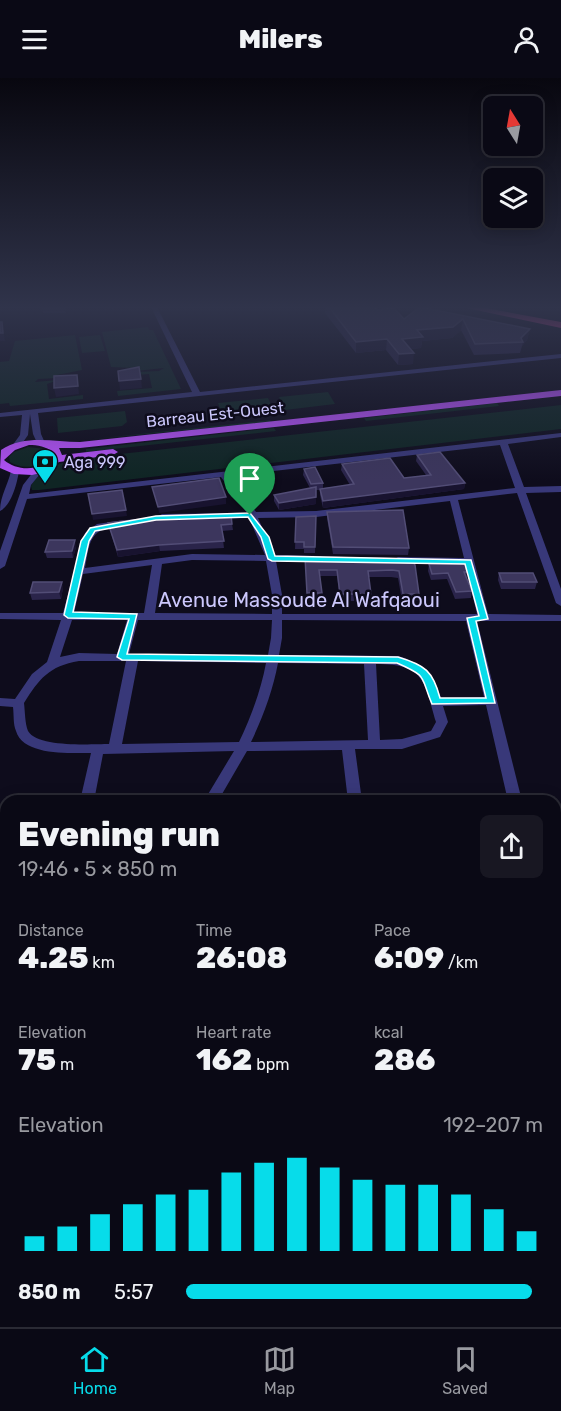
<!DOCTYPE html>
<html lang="en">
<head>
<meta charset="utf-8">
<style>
  body { margin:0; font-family:Rubik,sans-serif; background:#181722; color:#f1f3f6; height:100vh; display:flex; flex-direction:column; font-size:22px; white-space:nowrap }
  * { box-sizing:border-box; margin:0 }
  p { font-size:20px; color:#999aa0 }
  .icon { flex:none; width:33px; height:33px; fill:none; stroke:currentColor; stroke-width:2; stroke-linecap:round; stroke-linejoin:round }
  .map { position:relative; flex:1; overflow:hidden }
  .side { position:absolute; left:0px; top:717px; width:561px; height:532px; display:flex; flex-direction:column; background:#0a0915; border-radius:18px 18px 0 0; box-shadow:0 3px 15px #0003,0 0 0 2px #2a2a34 }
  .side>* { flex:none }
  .needle { width:39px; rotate:349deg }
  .fabs { position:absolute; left:483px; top:18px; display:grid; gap:12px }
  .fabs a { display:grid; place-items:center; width:60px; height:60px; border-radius:9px; background:#0a0915; box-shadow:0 3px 15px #0003,0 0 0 2px #2a2a34; font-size:30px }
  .pin { position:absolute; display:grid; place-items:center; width:51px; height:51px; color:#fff; margin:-62px -26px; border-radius:50% 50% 50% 0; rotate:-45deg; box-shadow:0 0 6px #0007 }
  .pin .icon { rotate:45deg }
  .round { display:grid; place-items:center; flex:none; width:63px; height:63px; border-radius:9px; background:#181722 }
  .overview { display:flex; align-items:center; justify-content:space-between; height:102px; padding:0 18px }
  h1 { font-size:33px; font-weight:800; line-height:45px }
  .stats { display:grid; grid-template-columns:repeat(3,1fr); gap:9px; height:102px; padding:6px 18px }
  .stats div { display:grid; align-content:center }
  .stats b { font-size:30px; font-weight:800 }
  .stats small { font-size:16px; font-weight:400 }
  .stats p { font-size:16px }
  .chart { height:168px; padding:12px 18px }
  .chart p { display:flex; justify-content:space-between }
  .chart svg { width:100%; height:108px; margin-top:6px; stroke:#07dcea; stroke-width:6 }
  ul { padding:0 18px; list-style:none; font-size:20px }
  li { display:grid; grid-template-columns:96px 72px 1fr; align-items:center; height:45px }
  li i { height:15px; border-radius:8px; background:#07dcea }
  header { display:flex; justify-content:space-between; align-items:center; height:78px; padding:0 18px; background:#0a0915; font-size:27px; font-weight:800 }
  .dock { display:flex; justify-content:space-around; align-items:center; height:84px; border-top:2px solid #2a2a34; background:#0a0915; font-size:16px; color:#999aa0 }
  .dock a { display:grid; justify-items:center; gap:3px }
  .dock .on { color:#07dcea }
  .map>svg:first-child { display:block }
  .green { fill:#0f2524 }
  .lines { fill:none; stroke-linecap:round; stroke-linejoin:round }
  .minor { fill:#383879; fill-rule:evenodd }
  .major { fill:#b552fa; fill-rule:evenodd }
  .highway { fill:#fa46a3; fill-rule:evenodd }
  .wall { fill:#2a244a }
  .shaded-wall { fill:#18132f }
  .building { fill:#3c365d; stroke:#524d76; stroke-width:1.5 }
  .route { fill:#07dcea; stroke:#fff; stroke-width:1.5; fill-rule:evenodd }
  .labels { text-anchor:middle; stroke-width:5; stroke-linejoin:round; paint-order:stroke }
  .far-street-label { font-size:16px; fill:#ccc8fd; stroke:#0e0c1c }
  .far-poi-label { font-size:16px; fill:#ccc8fd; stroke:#0e0c1c; text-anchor:start }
  .street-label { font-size:20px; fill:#ccc8fd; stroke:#0e0c1c }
</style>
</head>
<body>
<header><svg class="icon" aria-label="menu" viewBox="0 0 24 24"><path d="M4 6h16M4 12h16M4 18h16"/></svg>Milers<svg class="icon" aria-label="person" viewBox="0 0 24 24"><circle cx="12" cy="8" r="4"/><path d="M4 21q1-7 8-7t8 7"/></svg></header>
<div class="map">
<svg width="561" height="1249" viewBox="0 0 561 1249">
  <rect width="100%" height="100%" fill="#0e0c1c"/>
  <g class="green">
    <polygon points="148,249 149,252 153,252 181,311 118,318 117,313 152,310 149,296 137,297 136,294 159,293 164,290 136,293 134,290 111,289 102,254"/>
    <polygon points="75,257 82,292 57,297 57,300 38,301 35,304 58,302 47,306 49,321 83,317 83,321 10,328 9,325 0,326 0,284 9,283 15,263"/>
    <polygon points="100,257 105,273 82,275 79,259"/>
    <polygon points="328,314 335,326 285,332 279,319"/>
    <polygon points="268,320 274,333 223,338 218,325"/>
    <polygon points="497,325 499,328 366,343 364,340"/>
    <path d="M561 327V351L39 412H32L31 408C40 389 64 384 84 380Z"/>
    <polygon points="125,333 127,344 122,348 58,355 57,340"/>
    <polygon points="270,342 271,344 84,362"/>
    <polygon points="274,350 276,353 86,374 86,371"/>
    <path d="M28 369 46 371 50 378C40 390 22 392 10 384L9 379 14 374Z"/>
  </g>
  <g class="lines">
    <g class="minor">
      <polygon points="151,229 157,229 200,314 561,276 561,280 38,335 41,356 45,365 41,367 38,367 33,356 30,336 28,357 19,370 13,370 12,368 20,357 22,337 0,339 0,335 192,314"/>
      <path d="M561 355V359L508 366 524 409 561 408V414L526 415 561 511V528L556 525 517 415 458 422 488 536 561 537V543H477L522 723H508L486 627 443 628 448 644 440 659 402 671H355L362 723H348L342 672 247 673 218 723H204L234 673 103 676 94 723H80L91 675C70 675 23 678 16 653 13 646 14 637 13 629L0 628V620L15 621 32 596 47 584 61 542 0 541V535H63L85 455 97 446 124 442 129 445C124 449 117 449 110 450 88 453 89 471 85 490L192 476 265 477 249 440 162 442 157 439 162 436 247 435 221 399 27 421 5 488 0 491V473L23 407 37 389 44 391 31 407 29 416ZM500 367 515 410 316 433 256 434 229 398ZM450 423 464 480 398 479 393 482 398 485 465 486 477 536H282V517L276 483 320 484 325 481 320 478 274 477 258 440 316 439ZM192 482 266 483 272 517V536L155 535 162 486ZM152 487 144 535H74L83 496ZM72 542H127L117 576 79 575 60 579ZM138 542H272L271 560 268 577 129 576ZM282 542 466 543 484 619 441 620C434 596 421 585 398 578L279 577 282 560ZM79 583H126L109 666C91 666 38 670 28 653 25 646 25 633 24 625 39 601 49 588 79 583ZM138 583 266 585C261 612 251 639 239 664L122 666ZM278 585 364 586 368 662 251 664C263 639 273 612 278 585ZM376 586C425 586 424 603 436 644L431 653 402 661 380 662Z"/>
      <path d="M15 390 19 393C17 405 12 427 0 433 0 418 8 407 11 393Z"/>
      <rect x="0" y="745" width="6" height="12"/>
      <rect x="555" y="746" width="6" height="12"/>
      <polygon points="555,865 561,865 561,913 555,910"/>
      <rect x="0" y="1046" width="6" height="18"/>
      <rect x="555" y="1047" width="6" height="18"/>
      <rect x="555" y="1080" width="6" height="18"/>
      <rect x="0" y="1081" width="6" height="18"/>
      <rect x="23" y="1244" width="20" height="5"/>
      <rect x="395" y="1244" width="20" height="5"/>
    </g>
    <path class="major" d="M561 312V318L80 370H59L62 377 113 371 118 374 113 377 59 384 45 394 32 397 14 396 0 390 1 372C25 356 53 364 80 364ZM29 367C38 367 46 368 53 375 44 394 18 394 4 382L15 372Z"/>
    <polygon class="highway" points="462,229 480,229 561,244 561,250"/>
  </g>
  <g class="wall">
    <polygon points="42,229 65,229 66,235 43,235"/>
    <polygon points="325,229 374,229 377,232 404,241 420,229 530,251 527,262 522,268 520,275 474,277 461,252 452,260 422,263 421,270 411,271 413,286 398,287 386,272 356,275 325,235"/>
    <polygon points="417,377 465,405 464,411 323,430 320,417 320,412 316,412 316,426 279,432 274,423 274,417 310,410 303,397 304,391 323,405 323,410 350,407 341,392 342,386 404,400 426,397 416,383"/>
    <polygon points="327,434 409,470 408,477 333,476 327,440"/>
    <polygon points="316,438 315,475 304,475 304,471 295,471 296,439"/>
    <polygon points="108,445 232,446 233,452 222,453 224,470 160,473 118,479"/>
    <polygon points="76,469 73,480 47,480 45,474"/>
    <polygon points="305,479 411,481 419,516 418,523 402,523 398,500 391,499 368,499 371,516 370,523 340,523 337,498 320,498 322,515 321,521 307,522"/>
    <polygon points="429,486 467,494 466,500 472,513 471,520 455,521 447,501 431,502 428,493"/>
    <polygon points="499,495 537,504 535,511 501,511 498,502"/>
    <polygon points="63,510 61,521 32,522 30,515"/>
    <rect x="555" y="1095" width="6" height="64"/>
    <polygon points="454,1244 555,1244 561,1249 455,1249"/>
  </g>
  <g class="shaded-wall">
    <polygon points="105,229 126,229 105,232"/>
    <polygon points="463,241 461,252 452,260 422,263 421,270 401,272 402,261 417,252"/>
    <polygon points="2,244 5,263 0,263 0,255"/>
    <polygon points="530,251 527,262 522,268 523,264 521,260"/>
    <polygon points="387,261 386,272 356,275 356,264"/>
    <polygon points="414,275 413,286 398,287 399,276"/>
    <polygon points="77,297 79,316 56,319 54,310"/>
    <polygon points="141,301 142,310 120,312 119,303"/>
    <polygon points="465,405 464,411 323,430 323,423"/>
    <polygon points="226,419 226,426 159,435 158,429"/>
    <polygon points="316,419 316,426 279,432 279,425"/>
    <polygon points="126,432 127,438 93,442 92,436"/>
    <polygon points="75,462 76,469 73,480 72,473"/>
    <polygon points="159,467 160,473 118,479 117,472"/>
    <polygon points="62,504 63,510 61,521 59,514"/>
    <polygon points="377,1244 379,1244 375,1249 367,1249"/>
  </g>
  <g class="building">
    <polygon points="329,229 374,229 377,232 394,230 404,241 420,229 530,251 521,260 523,264 475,266 463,241 453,249 417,252 423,259 402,261 414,275 399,276 387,261 356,264"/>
    <polygon points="0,244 2,244 3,255 0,255"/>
    <polygon points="139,289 141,301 119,303 118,293"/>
    <polygon points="77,297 78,308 54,310 54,298"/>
    <polygon points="440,374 465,405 323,423 320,411 354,406 342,386 390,380 404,400 431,397 417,377"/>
    <polygon points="315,389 323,405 311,406 304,391"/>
    <polygon points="219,400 226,419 158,429 152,409"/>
    <polygon points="316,409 316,419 279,425 274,417"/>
    <polygon points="122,412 126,432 92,436 88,416"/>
    <polygon points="403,432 409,470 333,469 327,434"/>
    <polygon points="231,437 232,446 221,447 224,463 159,467 117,472 108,445 160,439"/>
    <polygon points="316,438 315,469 304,469 304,464 295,464 296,439"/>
    <polygon points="49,462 75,462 72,473 45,474"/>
    <polygon points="305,479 411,481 415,487 419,516 403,516 399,493 392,492 368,493 371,516 340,516 337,492 319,492 322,515 307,515"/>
    <polygon points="465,485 467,494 464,494 472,513 456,514 448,495 432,496 429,486"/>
    <polygon points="499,495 533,495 537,504 502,504"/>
    <polygon points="33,504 62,504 59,514 30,515"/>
    <rect x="555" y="1095" width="6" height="56"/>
    <polygon points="555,1199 561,1199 561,1249 457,1249 459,1244 555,1244"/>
    <polygon points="132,1244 377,1244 367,1249 131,1249"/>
  </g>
  <linearGradient id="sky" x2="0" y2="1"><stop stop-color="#08070f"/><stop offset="0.57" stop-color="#30344b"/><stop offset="1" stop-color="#30344b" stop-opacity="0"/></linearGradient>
  <rect width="561" height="403" fill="url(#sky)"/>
  <path class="route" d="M250 435 269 459 275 478 471 482 488 541 476 543 495 625 432 626C420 598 429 599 397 585L122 582 117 579 129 541 68 540 64 537 81 463 90 450 156 438ZM248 439 261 459 268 481 272 483 465 486 479 538 467 540 486 620H440C433 593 425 587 398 579L127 576 137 536 73 534 89 463 95 453 156 442Z"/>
  <defs>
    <symbol id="bank-pin" viewBox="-11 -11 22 30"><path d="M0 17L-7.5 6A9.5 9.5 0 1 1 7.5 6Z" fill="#07dcea" stroke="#0e0c1c"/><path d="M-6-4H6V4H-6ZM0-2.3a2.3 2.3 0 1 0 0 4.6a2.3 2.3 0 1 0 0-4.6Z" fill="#111"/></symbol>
  </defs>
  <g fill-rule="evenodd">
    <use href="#bank-pin" x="30" y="369" width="30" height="40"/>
  </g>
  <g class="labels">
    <g class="far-street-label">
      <text transform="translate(215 336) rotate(-6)" y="6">Barreau Est-Ouest</text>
    </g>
    <g class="far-poi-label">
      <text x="64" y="390">Aga 999</text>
    </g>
    <g class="street-label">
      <text x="299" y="529">Avenue Massoude Al Wafqaoui</text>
    </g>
  </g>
</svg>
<div class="fabs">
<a><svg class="needle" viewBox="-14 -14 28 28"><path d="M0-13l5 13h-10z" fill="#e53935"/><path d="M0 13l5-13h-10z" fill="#999aa0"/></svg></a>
<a><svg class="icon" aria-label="layers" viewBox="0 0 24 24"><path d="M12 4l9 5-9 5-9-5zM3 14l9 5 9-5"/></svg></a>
</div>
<div class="pin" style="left:250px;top:437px;background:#1e9e55"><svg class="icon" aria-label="arrive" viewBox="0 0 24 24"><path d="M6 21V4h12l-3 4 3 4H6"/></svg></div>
<section class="side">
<div class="overview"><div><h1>Evening run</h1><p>19:46 · 5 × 850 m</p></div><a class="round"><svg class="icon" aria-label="share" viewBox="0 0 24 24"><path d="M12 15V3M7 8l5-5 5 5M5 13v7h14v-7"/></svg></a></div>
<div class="stats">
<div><p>Distance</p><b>4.25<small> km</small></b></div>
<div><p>Time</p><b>26:08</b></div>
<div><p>Pace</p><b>6:09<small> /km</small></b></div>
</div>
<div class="stats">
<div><p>Elevation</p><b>75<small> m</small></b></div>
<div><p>Heart rate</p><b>162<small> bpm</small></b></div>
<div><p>kcal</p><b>286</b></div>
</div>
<div class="chart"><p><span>Elevation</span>192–207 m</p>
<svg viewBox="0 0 160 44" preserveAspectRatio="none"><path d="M5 44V38M15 44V34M25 44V29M35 44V25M45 44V21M55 44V19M65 44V12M75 44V8M85 44V6M95 44V10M105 44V15M115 44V17M125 44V17M135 44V21M145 44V27M155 44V36"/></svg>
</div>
<ul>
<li><b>850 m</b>5:57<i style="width:97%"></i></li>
</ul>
</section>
</div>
<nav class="dock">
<a class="on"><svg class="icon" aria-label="home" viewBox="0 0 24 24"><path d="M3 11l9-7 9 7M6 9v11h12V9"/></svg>Home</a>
<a><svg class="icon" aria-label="map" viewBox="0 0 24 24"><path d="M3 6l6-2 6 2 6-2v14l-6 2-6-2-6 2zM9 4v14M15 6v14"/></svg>Map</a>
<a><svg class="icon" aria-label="saved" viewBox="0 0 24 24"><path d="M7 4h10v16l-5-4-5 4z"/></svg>Saved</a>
</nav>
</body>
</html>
